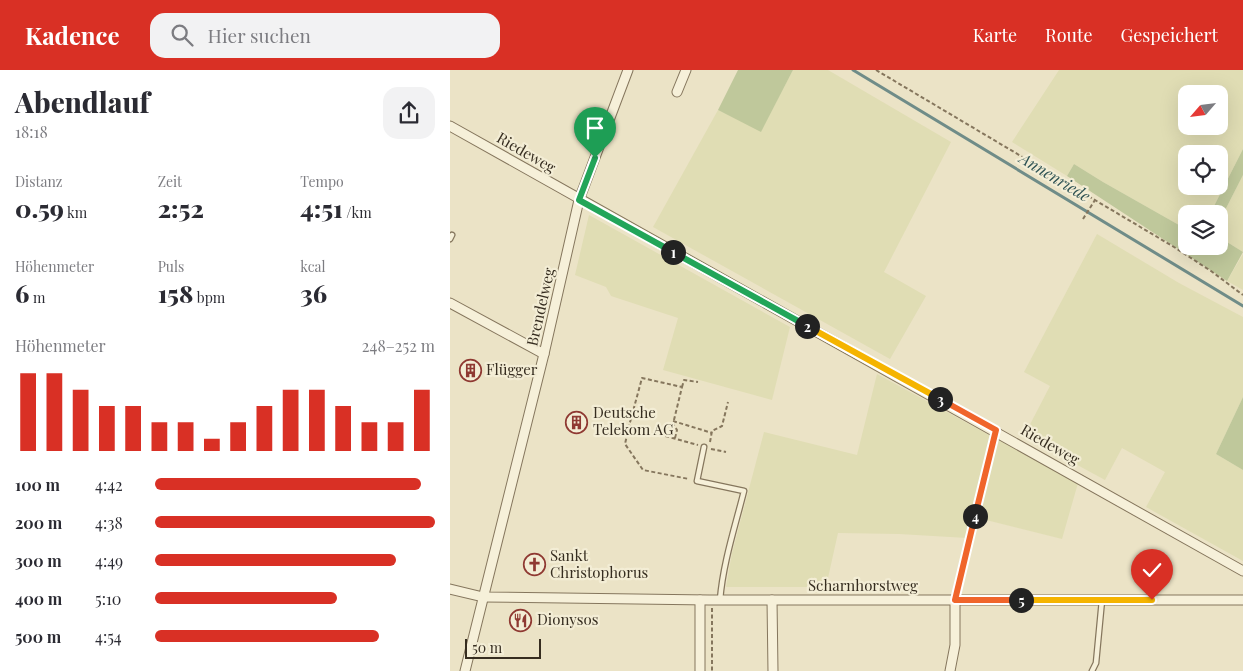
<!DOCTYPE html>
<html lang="de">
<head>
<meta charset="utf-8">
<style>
  body { margin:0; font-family:"Playfair Display",serif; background:#f2f2f3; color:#2b2b33; height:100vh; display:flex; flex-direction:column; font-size:19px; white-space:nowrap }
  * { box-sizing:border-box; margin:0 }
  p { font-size:16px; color:#7c7c81 }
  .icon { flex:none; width:28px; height:28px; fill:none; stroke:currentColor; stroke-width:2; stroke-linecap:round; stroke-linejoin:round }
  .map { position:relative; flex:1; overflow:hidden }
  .details { display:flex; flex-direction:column; background:#fff; width:450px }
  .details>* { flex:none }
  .needle { width:32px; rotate:242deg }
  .controls { position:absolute; left:728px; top:15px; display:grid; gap:10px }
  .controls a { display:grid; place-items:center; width:50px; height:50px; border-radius:10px; background:#fff; box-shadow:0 5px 20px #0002; font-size:25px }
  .scale { position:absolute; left:15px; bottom:12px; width:76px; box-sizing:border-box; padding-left:5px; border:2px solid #362d20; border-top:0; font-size:14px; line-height:18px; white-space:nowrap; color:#362d20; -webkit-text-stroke:4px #f3edd5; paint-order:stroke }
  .pin { position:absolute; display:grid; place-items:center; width:42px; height:42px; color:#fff; margin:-51px -21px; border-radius:50% 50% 50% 0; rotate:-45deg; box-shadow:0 0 5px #0007 }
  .pin .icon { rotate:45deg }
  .km { position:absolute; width:25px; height:25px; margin:-12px; border-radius:50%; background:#222; color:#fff; font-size:14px; line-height:25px; text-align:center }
  .round { display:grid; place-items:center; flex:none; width:52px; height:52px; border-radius:15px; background:#f2f2f3 }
  .head { display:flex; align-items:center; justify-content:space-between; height:85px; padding:0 15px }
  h1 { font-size:28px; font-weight:800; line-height:38px }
  .figures { display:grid; grid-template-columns:repeat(3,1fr); gap:8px; height:85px; padding:5px 15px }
  .figures div { display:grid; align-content:center }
  .figures b { font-size:25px; font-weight:800 }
  .figures small { font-size:14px; font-weight:400 }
  .figures p { font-size:14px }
  .chart { height:140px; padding:10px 15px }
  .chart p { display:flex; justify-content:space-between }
  .chart svg { width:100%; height:90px; margin-top:5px; stroke:#d93025; stroke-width:6 }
  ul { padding:0 15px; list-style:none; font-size:16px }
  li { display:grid; grid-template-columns:80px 60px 1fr; align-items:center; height:38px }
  li i { height:12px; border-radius:6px; background:#d93025 }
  header { display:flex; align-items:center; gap:30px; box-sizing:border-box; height:70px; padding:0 25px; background:#d93025; color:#fff }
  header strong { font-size:24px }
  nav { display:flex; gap:28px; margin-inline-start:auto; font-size:18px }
  .search { width:350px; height:45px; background:#f2f2f3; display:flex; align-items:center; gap:12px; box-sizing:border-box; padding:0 18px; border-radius:15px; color:#7c7c81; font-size:19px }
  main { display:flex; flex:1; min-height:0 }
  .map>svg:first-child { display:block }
  .farmland { fill:#e0ddb4; fill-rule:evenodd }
  .green { fill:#bfc89b }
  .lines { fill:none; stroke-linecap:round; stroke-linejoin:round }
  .stream { stroke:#6f8c88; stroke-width:3 }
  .service-casing { stroke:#85765d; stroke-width:7 }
  .minor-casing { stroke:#85765d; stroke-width:11 }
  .path { stroke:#85765d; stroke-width:2; stroke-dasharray:4 2.5; stroke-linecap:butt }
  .service { stroke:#f6f0d9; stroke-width:4.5 }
  .minor { stroke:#f6f0d9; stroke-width:9 }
  .split-1-casing { stroke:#fff; stroke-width:10 }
  .split-2-casing { stroke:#fff; stroke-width:10 }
  .split-3-casing { stroke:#fff; stroke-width:10 }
  .split-4-casing { stroke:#fff; stroke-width:10 }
  .split-5-casing { stroke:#fff; stroke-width:10 }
  .split-6-casing { stroke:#fff; stroke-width:10 }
  .split-1 { stroke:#22a559; stroke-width:6 }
  .split-2 { stroke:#22a559; stroke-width:6 }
  .split-3 { stroke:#f5b400; stroke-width:6 }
  .split-4 { stroke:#f0652b; stroke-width:6 }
  .split-5 { stroke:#f0652b; stroke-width:6 }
  .split-6 { stroke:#f5b400; stroke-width:6 }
  .labels { text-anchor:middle; stroke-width:4.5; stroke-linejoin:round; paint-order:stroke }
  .street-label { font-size:15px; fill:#362d20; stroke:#f3edd5 }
  .poi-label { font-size:15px; fill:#362d20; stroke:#f3edd5; text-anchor:start }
  .water-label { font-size:16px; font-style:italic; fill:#305455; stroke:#f3edd5 }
</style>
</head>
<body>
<header>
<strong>Kadence</strong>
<div class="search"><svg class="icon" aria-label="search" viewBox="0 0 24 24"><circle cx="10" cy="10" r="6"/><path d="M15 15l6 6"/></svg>Hier suchen</div>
<nav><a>Karte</a><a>Route</a><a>Gespeichert</a></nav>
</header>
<main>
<section class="details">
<div class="head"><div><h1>Abendlauf</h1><p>18:18</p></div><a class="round"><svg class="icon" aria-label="share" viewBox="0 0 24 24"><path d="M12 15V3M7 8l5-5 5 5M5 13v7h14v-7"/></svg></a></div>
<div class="figures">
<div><p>Distanz</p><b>0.59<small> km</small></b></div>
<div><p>Zeit</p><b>2:52</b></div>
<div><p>Tempo</p><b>4:51<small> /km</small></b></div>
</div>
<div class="figures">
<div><p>Höhenmeter</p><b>6<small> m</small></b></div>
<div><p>Puls</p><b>158<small> bpm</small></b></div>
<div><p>kcal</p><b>36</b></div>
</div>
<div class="chart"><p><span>Höhenmeter</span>248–252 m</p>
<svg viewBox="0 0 160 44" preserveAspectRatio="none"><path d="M5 44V6M15 44V6M25 44V14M35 44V22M45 44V22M55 44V30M65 44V30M75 44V38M85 44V30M95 44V22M105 44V14M115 44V14M125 44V22M135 44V30M145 44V30M155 44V14"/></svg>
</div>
<ul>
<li><b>100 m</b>4:42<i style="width:95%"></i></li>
<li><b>200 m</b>4:38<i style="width:100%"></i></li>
<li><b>300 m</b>4:49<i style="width:86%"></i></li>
<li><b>400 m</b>5:10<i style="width:65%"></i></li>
<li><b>500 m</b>4:54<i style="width:80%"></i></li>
</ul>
</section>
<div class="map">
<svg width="793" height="601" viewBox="0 0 793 601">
  <rect width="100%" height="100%" fill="#ebe3c6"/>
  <g class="farmland">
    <polygon points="343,0 378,0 501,72 434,202 476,226 440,289 203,157 268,40 311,61"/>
    <path d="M609 0H793V79L760 144H736V159L653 112 624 94 617 106 562 72ZM736 24H769V56H736ZM736 84H769V116H736Z"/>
    <polygon points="793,105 793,182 769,167 769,152"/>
    <polygon points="139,145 340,257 322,330 213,300 228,248 161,226 156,217 125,205"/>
    <polygon points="647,164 729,213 793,247 793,327 766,384 793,400 793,491 696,437 715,402 672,378 655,410 574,366 600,316 574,302"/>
    <polygon points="793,184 793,220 777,211"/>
    <polygon points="427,304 541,366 517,468 449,464 388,463 376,517 276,517 282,483 314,362 407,385"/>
    <polygon points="548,369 628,413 612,469 528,448"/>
  </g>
  <g class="green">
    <polygon points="288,0 343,0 311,62 268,40"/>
    <polygon points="793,79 793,105 769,152 769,144 760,144"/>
    <polygon points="624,94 653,112 736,159 736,176 769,176 769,167 793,182 777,211 617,106"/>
    <polygon points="793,327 793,400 766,384"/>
  </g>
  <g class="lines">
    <polyline class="stream" points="403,0 793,236"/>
    <defs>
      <g id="service">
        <polyline points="0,169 2,165"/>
        <path d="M254 377 247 411 294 421C285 457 273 493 270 530"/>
        <polyline points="642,601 646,593 652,530"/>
      </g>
      <g id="minor">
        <polyline points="227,22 236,0"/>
        <path d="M0 56C263 206 529 351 793 501"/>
        <polyline points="0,233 94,284"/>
        <polyline points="0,519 33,527 259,530 793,530"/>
        <polyline points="250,530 250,601"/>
        <polyline points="322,530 323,601"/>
        <polyline points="15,601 94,284 129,130 178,0"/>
        <polyline points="500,601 505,575 505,530"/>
      </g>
    </defs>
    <use href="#service" class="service-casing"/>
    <use href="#minor" class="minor-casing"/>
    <g class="path">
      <polyline points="426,0 724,177 761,201 793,225"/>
      <polyline points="633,149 645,130"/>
      <polyline points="232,317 234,310 248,312"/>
      <polyline points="183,341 198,344"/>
      <polyline points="223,351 262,363"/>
      <polyline points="179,356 175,374 193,400 239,409"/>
      <polyline points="225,368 227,360 223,354 232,317 192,308 179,356 248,375"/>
      <polyline points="260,372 262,361 272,356 278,332"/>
      <polyline points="261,379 276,382"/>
      <polyline points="508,520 543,372"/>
      <polyline points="262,538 262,601"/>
    </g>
    <use href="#service" class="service"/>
    <use href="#minor" class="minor"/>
  </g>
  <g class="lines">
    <defs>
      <polyline id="split-1" points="145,88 129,130 223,182"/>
      <polyline id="split-2" points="223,182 357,256"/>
      <polyline id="split-3" points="357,256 490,329"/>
      <polyline id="split-4" points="490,329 546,360 525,446"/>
      <polyline id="split-5" points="525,446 505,530 571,530"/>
      <polyline id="split-6" points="571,530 702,530"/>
    </defs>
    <use href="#split-1" class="split-1-casing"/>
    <use href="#split-2" class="split-2-casing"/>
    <use href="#split-3" class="split-3-casing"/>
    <use href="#split-4" class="split-4-casing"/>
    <use href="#split-5" class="split-5-casing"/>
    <use href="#split-6" class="split-6-casing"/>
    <use href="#split-1" class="split-1"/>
    <use href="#split-2" class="split-2"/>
    <use href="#split-3" class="split-3"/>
    <use href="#split-4" class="split-4"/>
    <use href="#split-5" class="split-5"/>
    <use href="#split-6" class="split-6"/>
  </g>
  <defs>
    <symbol id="building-ring" viewBox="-11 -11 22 22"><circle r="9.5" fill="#f3edd5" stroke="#8f3932" stroke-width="1.5"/><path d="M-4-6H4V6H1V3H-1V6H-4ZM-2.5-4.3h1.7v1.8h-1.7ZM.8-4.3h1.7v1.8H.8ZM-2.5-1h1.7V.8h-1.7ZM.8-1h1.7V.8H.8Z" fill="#8f3932"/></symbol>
    <symbol id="church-ring" viewBox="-11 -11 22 22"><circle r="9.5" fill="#f3edd5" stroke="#8f3932" stroke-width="1.5"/><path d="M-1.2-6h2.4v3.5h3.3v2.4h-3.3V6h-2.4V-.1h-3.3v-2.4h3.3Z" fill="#8f3932"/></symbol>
    <symbol id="restaurant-ring" viewBox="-11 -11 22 22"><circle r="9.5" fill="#f3edd5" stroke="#8f3932" stroke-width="1.5"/><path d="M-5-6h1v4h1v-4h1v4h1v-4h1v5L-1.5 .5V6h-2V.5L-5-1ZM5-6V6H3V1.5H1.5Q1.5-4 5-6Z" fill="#8f3932"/></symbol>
  </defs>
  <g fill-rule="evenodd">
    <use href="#building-ring" x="8" y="288" width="25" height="25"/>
    <use href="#building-ring" x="114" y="340" width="25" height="25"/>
    <use href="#church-ring" x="72" y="482" width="25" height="25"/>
    <use href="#restaurant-ring" x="58" y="538" width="25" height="25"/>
  </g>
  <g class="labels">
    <g class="street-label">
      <text transform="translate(76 83) rotate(30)" y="5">Riedeweg</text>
      <text transform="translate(91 237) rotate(-77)" y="5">Brendelweg</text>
      <text transform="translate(600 375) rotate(30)" y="5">Riedeweg</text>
      <text x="413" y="521">Scharnhorstweg</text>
    </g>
    <g class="poi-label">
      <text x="36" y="305">Flügger</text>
      <text x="143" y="348">Deutsche<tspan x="143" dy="17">Telekom AG</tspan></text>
      <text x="100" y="491">Sankt<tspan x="100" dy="17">Christophorus</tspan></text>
      <text x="87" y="555">Dionysos</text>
    </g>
    <g class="water-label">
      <text transform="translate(605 107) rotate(31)" y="6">Annenriede</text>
    </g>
  </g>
</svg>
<div class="controls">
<a><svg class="needle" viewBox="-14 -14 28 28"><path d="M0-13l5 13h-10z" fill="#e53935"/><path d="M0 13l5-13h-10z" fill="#7c7c81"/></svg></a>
<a><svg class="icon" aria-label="locate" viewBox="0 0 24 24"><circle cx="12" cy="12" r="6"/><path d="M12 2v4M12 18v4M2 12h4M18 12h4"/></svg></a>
<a><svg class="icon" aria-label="layers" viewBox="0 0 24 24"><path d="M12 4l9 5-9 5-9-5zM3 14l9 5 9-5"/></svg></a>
</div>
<div class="scale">50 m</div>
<div class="pin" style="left:145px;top:88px;background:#1e9e55"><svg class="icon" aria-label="arrive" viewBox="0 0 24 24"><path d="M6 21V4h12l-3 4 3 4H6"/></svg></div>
<div class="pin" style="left:702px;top:530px;background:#d93025"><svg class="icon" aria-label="check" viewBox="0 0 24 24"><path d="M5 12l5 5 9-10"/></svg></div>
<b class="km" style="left:223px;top:182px">1</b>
<b class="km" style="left:357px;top:256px">2</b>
<b class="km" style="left:490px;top:329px">3</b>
<b class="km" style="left:525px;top:446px">4</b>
<b class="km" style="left:571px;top:530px">5</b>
</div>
</main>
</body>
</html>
